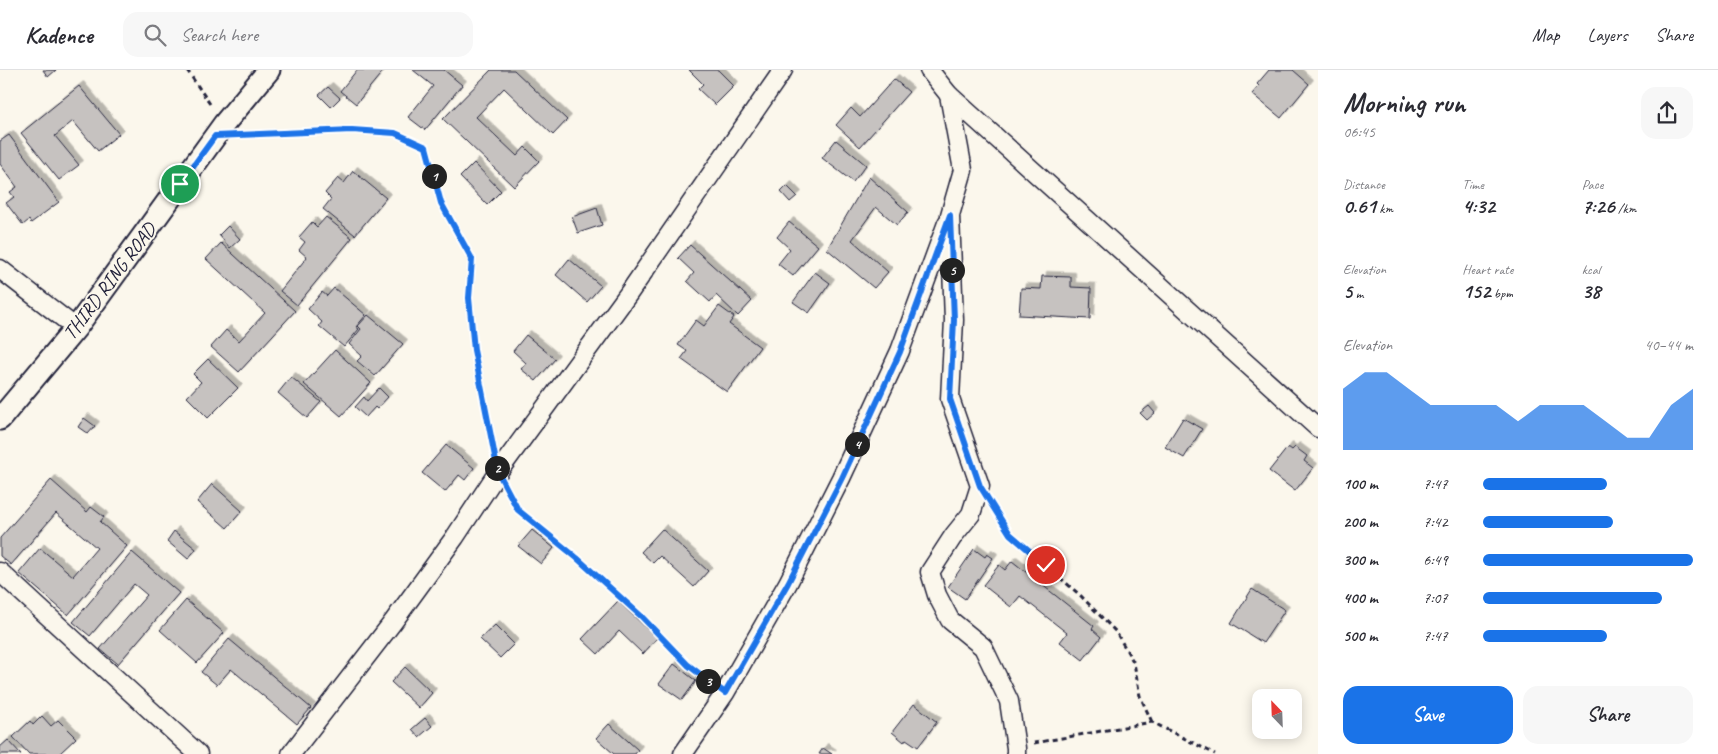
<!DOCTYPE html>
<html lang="en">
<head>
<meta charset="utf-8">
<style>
  body { margin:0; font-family:Caveat,sans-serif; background:#f7f7f7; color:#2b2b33; height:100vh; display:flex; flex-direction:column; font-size:19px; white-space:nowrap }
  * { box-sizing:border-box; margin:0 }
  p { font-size:16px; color:#7c7c81 }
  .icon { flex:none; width:28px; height:28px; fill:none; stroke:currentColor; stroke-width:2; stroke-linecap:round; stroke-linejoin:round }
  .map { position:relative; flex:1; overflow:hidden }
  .drawer { display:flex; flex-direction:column; background:#fff; width:400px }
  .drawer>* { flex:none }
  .needle { width:32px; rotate:337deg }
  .fabs { position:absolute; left:1252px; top:619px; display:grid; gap:10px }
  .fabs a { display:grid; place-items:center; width:50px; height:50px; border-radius:10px; background:#fff; box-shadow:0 2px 12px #0003; font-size:25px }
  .pin { position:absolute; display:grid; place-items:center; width:42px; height:42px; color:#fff; margin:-21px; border:2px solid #fff; border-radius:50%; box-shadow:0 1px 5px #0007 }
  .km { position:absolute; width:25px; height:25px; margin:-12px; border-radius:50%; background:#222; color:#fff; font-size:14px; line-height:25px; text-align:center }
  .round { display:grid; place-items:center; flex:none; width:52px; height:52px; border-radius:15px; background:#f7f7f7 }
  .headline { display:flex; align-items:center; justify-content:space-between; height:85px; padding:0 25px }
  h1 { font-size:28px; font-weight:700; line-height:38px }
  .metrics { display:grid; grid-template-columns:repeat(3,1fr); gap:8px; height:85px; padding:5px 25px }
  .metrics div { display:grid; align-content:center }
  .metrics b { font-size:21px; font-weight:700 }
  .metrics small { font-size:14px; font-weight:400 }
  .metrics p { font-size:14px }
  .chart { height:140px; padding:10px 25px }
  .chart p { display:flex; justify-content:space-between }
  .chart svg { width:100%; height:90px; margin-top:5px; fill:#1a73e8; opacity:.7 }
  .action { display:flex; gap:10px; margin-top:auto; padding:10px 25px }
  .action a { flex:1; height:58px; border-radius:15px; background:#1a73e8; color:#fff; font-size:20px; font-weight:700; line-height:58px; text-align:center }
  .action a+a { background:#f7f7f7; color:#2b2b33 }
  ul { padding:0 25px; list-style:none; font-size:16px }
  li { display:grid; grid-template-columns:80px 60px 1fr; align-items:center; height:38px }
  li i { height:12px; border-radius:6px; background:#1a73e8 }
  header { display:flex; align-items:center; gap:30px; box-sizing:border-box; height:70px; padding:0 25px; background:#fff; border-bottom:1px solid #e1e1e2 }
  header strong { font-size:24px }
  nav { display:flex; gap:28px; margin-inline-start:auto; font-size:18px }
  .search { width:350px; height:45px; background:#f7f7f7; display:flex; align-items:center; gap:12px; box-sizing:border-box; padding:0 18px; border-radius:15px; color:#7c7c81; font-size:19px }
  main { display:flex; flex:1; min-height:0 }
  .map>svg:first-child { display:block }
  .building { fill:#c6c2c0; stroke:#22223b; filter:url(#shadow) }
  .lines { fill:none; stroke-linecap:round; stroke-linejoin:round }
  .minor-casing { stroke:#22223b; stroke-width:21 }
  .tertiary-casing { stroke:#22223b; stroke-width:25 }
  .path { stroke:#22223b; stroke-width:3; stroke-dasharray:5 4; stroke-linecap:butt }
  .minor { stroke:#fbf7ec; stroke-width:18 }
  .tertiary { stroke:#fbf7ec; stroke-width:21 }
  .route-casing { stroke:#fff; stroke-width:10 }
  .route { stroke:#1a73e8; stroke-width:6 }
  .labels { text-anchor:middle; stroke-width:4; stroke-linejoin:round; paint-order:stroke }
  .street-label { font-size:20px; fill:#22223b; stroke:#fbf7ec }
</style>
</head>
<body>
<header>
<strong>Kadence</strong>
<div class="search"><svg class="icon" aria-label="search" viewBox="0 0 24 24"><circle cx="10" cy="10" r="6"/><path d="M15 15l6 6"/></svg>Search here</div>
<nav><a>Map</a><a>Layers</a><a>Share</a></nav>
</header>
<main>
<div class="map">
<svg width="1318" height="684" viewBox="0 0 1318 684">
  <defs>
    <filter id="shadow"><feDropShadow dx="4.5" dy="-4.5" stdDeviation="0" flood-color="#0004"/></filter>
  </defs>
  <rect width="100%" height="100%" fill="#fbf7ec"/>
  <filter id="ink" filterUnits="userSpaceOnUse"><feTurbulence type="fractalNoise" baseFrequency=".02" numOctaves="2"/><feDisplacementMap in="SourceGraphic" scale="10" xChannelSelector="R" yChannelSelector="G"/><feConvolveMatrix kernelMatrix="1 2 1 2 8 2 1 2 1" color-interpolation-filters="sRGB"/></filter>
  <g filter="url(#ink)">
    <g class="building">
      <polygon points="43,0 56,0 48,7"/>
      <polygon points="357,0 384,0 356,34 340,21"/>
      <polygon points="413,0 444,0 462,15 425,60 408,47 433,16"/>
      <polygon points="491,0 514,0 567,50 553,65 504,18 476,47 517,86 525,77 539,91 514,117 443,49"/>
      <polygon points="689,0 718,0 734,16 715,35 698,19 703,14"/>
      <polygon points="1269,0 1293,0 1309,14 1281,48 1252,24 1259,16 1257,14"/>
      <polygon points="894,9 909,22 860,77 836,55 851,38 860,47"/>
      <polygon points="79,16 119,64 98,81 73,51 55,66 79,95 59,110 21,63"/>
      <polygon points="328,17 340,28 331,37 319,25"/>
      <polygon points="9,65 59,132 31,153 29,150 23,155 6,133 14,127 10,122 17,117 0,94 0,71"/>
      <polygon points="836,70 866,95 853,112 822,88"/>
      <polygon points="474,93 501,121 487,135 460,107"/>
      <polygon points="353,101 386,128 355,165 323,139 331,129 325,123 338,108 344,113"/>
      <polygon points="869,107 908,142 897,155 876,137 852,170 888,202 874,218 827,179"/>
      <polygon points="787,116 797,126 790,132 781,122"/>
      <polygon points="597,138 602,155 578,163 572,147"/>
      <polygon points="326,147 352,168 297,235 280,221 307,187 299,180 305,172 299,167 312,152 317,157"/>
      <polygon points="789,152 818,176 793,206 778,194 790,179 777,167"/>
      <polygon points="228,156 240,169 230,178 219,165"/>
      <polygon points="221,173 295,241 239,302 211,277 226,260 239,271 265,243 206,189"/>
      <polygon points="690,175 752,231 738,246 716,225 710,232 687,211 694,203 678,188"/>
      <polygon points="569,189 601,216 587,232 556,205"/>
      <polygon points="815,202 830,213 809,243 793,232"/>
      <polygon points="1042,206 1071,207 1071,217 1091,218 1090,249 1019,245 1021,218 1041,219"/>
      <polygon points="334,218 366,245 356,257 359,259 344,277 319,256 322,252 308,239 322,222 327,226"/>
      <polygon points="719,236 734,247 729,254 760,277 727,322 681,289 687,281 678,275 696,250 704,256"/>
      <polygon points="368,245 403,274 375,306 357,291 362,286 349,274 361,259 358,256"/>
      <polygon points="526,265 555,289 536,311 521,299 526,293 513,281"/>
      <polygon points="335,280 371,313 341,346 304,314"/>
      <polygon points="208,289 238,318 208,348 187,327 201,312 193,304"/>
      <polygon points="291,307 321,332 307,348 278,323"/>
      <polygon points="379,318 388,327 377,339 375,337 366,347 355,337 364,327 367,331"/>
      <polygon points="1149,336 1155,343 1147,350 1140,343"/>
      <polygon points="84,348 95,356 88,364 78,357"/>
      <polygon points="1183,348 1202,359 1184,388 1165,377"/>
      <polygon points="446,375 474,398 465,410 459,405 445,422 422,403"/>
      <polygon points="1288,377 1292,380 1295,377 1307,386 1304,391 1313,398 1295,421 1269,401"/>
      <polygon points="51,410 87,442 91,437 104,447 100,452 127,476 68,545 19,503 40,478 73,506 97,478 56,443 11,495 0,486 0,468"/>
      <polygon points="212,414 242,441 227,458 197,432"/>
      <polygon points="662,459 708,501 694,517 660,486 653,493 641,482"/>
      <polygon points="532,460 554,478 541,494 518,476"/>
      <polygon points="174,461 196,479 188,489 167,471"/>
      <polygon points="974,479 985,487 987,484 993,488 965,529 948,517"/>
      <polygon points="132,482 179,523 118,594 100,579 147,525 134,514 90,566 73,552"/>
      <polygon points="1012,491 1094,556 1092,559 1101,567 1083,590 1060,572 1067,563 1020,526 1011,537 983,515 999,495 1005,500"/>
      <polygon points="1252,519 1285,540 1263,573 1231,553"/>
      <polygon points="186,530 224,563 197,593 160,560"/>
      <polygon points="618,531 657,568 643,584 619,561 598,584 582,569"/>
      <polygon points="495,555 514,574 500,588 480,569"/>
      <polygon points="229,569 311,638 297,654 231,599 217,615 201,602"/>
      <polygon points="674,594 696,611 682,630 659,614"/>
      <polygon points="405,597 432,623 419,638 391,612"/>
      <polygon points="914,634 937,652 918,677 906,669 904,672 892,662"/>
      <polygon points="42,646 51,656 58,650 76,668 59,684 29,684 13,667 30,651 33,655"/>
      <polygon points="425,648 432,656 419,667 412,659"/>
      <polygon points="609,654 638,680 635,684 614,684 596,668"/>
      <polygon points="8,670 21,684 0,684 0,677"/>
      <polygon points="823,678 832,684 819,684"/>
    </g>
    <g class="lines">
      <defs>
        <g id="minor">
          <polyline points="929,0 949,25 1318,358"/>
          <polyline points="949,25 963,100 950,145 954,250 950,329 980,416 971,444 954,465 930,502 937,525 950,550 983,577 1009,631 1016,678 1016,684"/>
          <polyline points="0,199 76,258"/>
          <polyline points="0,502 198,684"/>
          <polyline points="291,684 393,552 455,467 498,402 629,223 783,0"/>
          <polyline points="683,684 725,623 788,513 841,408 900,281 947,153"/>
        </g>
        <polyline id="tertiary" points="0,349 76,258 224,54 269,0"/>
      </defs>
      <use href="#minor" class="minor-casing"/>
      <use href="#tertiary" class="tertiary-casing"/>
      <g class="path">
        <polyline points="187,0 212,37"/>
        <polyline points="241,65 352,60 395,63 426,77 441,133 471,189 469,227 474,280 493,378"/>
        <polyline points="508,421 518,440 577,488 641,546 688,595 710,612"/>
        <polyline points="993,436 1010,464 1081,526 1116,562 1134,593 1140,626 1152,652"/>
        <polyline points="1034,673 1152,652 1215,684"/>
      </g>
      <use href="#minor" class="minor"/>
      <use href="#tertiary" class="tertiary"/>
    </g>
  </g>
  <g class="lines" filter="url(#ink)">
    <defs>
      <polyline id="route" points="180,114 215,66 352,60 395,63 426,77 441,133 472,189 469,228 474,280 498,402 518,440 577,488 641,546 688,595 725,623 788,513 842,408 900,282 950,145 954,250 950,329 980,416 1010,464 1046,495"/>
    </defs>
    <use href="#route" class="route-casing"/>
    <use href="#route" class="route"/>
  </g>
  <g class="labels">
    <g class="street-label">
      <text transform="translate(109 211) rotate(-53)" y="7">THIRD RING ROAD</text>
    </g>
  </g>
</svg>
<div class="fabs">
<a><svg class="needle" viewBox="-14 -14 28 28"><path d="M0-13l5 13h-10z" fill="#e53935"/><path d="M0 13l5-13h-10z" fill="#7c7c81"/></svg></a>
</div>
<div class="pin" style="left:180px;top:114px;background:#1e9e55"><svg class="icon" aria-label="arrive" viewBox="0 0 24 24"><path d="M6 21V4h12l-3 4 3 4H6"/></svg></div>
<div class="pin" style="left:1046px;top:495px;background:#d93025"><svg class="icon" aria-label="check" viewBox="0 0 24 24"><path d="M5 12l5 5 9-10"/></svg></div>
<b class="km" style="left:434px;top:106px">1</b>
<b class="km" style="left:497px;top:398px">2</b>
<b class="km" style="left:708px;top:611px">3</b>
<b class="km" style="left:857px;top:374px">4</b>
<b class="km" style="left:952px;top:200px">5</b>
</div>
<section class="drawer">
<div class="headline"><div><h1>Morning run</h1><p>06:45</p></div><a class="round"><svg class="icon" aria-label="share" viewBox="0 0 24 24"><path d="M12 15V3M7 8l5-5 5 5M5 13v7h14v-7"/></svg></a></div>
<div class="metrics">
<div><p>Distance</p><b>0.61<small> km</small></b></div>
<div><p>Time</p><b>4:32</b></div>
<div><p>Pace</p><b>7:26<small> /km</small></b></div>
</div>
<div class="metrics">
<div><p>Elevation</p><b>5<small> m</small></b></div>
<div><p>Heart rate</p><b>152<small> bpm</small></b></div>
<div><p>kcal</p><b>38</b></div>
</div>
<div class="chart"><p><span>Elevation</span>40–44 m</p>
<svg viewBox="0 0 160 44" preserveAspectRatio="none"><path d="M0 44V14L10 6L20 6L30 14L40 22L50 22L60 22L70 22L80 30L90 22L100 22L110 22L120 30L130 38L140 38L150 22L160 14V44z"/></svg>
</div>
<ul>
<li><b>100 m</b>7:47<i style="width:59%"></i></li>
<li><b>200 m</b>7:42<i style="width:62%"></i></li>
<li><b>300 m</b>6:49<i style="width:100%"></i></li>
<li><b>400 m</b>7:07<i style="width:85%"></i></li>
<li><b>500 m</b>7:47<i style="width:59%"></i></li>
</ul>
<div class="action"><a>Save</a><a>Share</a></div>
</section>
</main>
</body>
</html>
